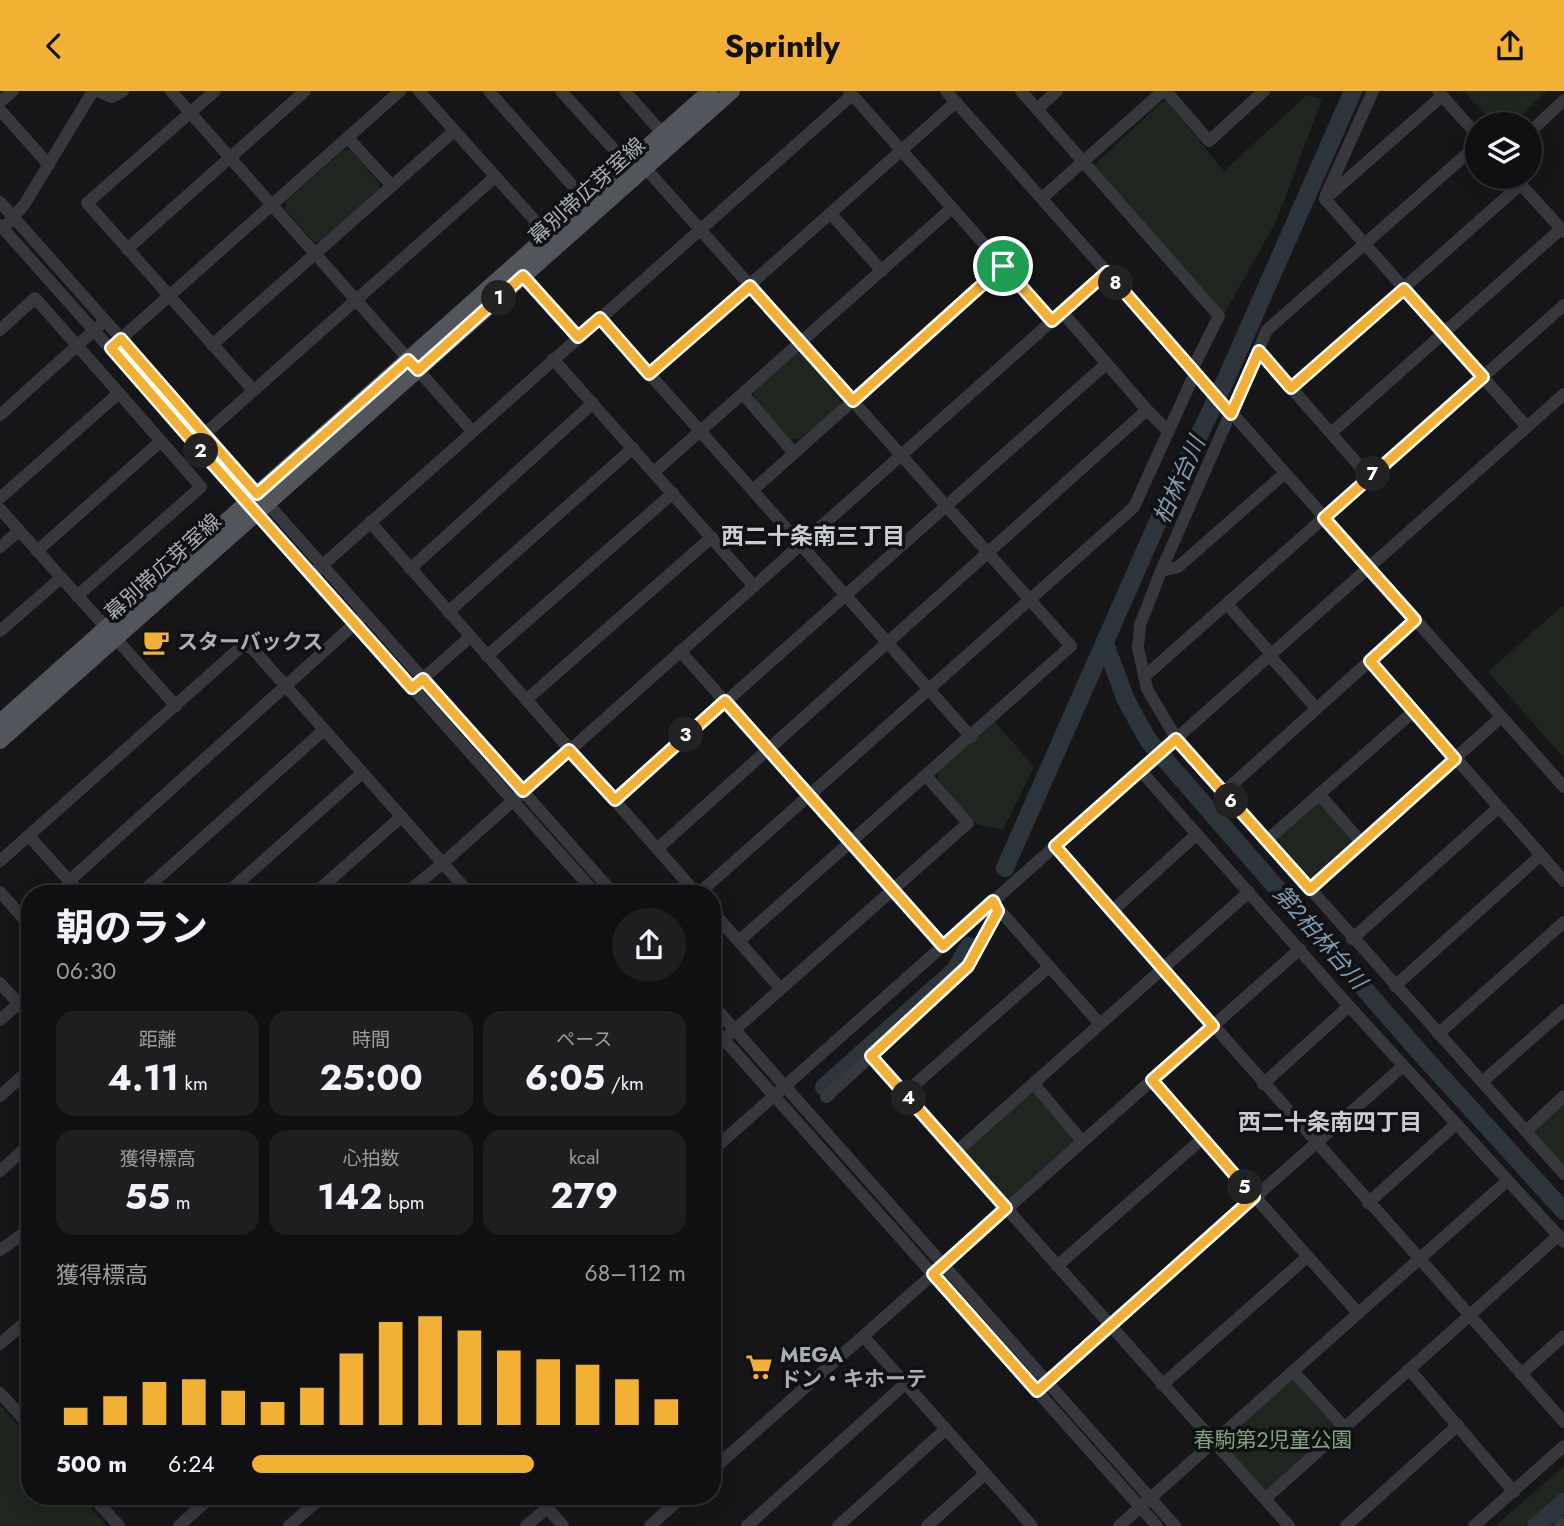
<!DOCTYPE html>
<html lang="ja">
<head>
<meta charset="utf-8">
<style>
  body { margin:0; font-family:Jost,"Noto Sans JP",sans-serif; background:#1e1e20; color:#f1f3f6; height:100vh; display:flex; flex-direction:column; font-size:26px; white-space:nowrap }
  * { box-sizing:border-box; margin:0 }
  p { font-size:23px; color:#9c9d9f }
  .icon { flex:none; width:38px; height:38px; fill:none; stroke:currentColor; stroke-width:2; stroke-linecap:round; stroke-linejoin:round }
  .map { position:relative; flex:1; overflow:hidden }
  .drawer { position:absolute; left:21px; top:794px; width:700px; height:620px; display:flex; flex-direction:column; background:#101012; border-radius:28px; box-shadow:0 4px 18px #0003,0 0 0 2px #303032 }
  .drawer>* { flex:none }
  .fabs { position:absolute; left:1465px; top:21px; display:grid; gap:14px }
  .fabs a { display:grid; place-items:center; width:77px; height:77px; border-radius:50%; background:#101012; box-shadow:0 4px 18px #0003,0 0 0 2px #303032; font-size:35px }
  .pin { position:absolute; display:grid; place-items:center; width:60px; height:60px; color:#fff; margin:-30px; border:4px solid #fff; border-radius:50%; box-shadow:0 2px 7px #0007 }
  .km { position:absolute; width:35px; height:35px; margin:-18px; border-radius:50%; background:#222; color:#fff; font-size:19px; line-height:35px; text-align:center }
  .round { display:grid; place-items:center; flex:none; width:74px; height:74px; border-radius:37px; background:#1e1e20 }
  .head { display:flex; align-items:center; justify-content:space-between; height:119px; padding:0 35px }
  h1 { font-size:38px; font-weight:700; line-height:52px }
  .stats { display:grid; grid-template-columns:repeat(3,1fr); gap:10px; height:119px; padding:7px 35px }
  .stats div { display:grid; align-content:center; border-radius:18px; background:#1e1e20; text-align:center }
  .stats b { font-size:35px; font-weight:700 }
  .stats small { font-size:19px; font-weight:400 }
  .stats p { font-size:19px }
  .chart { height:196px; padding:14px 35px }
  .chart p { display:flex; justify-content:space-between }
  .chart svg { width:100%; height:126px; margin-top:7px; stroke:#f2b134; stroke-width:6 }
  ul { padding:0 35px; list-style:none; font-size:23px }
  li { display:grid; grid-template-columns:112px 84px 1fr; align-items:center; height:52px }
  li i { height:18px; border-radius:9px; background:#f2b134 }
  header { display:flex; justify-content:space-between; align-items:center; height:91px; padding:0 35px; background:#f2b134; color:#111; font-size:32px; font-weight:700 }
  .map>svg:first-child { display:block }
  .green { fill:#1e261f }
  .lines { fill:none; stroke-linecap:round; stroke-linejoin:round }
  .river { stroke:#2c353c; stroke-width:18 }
  .minor { stroke:#37383d; stroke-width:12 }
  .major { stroke:#53555c; stroke-width:16 }
  .route-casing { stroke:#fff; stroke-width:14 }
  .route { stroke:#f2b134; stroke-width:9 }
  .labels { text-anchor:middle; stroke-width:7; stroke-linejoin:round; paint-order:stroke }
  .street-label { font-size:21px; fill:#a8adb8; stroke:#111113 }
  .poi-label { font-size:21px; font-weight:bold; fill:#a8adb8; stroke:#111113; text-anchor:start }
  .park-label { font-size:21px; fill:#7fa381; stroke:#111113 }
  .water-label { font-size:23px; font-style:italic; fill:#7f9bb3; stroke:#111113 }
  .neighbourhood-label { font-size:23px; font-weight:bold; fill:#c9ccd4; stroke:#111113 }
</style>
</head>
<body>
<header><svg class="icon" aria-label="back" viewBox="0 0 24 24"><path d="M15 5l-7 7 7 7"/></svg>Sprintly<svg class="icon" aria-label="share" viewBox="0 0 24 24"><path d="M12 15V3M7 8l5-5 5 5M5 13v7h14v-7"/></svg></header>
<div class="map">
<svg width="1564" height="1435" viewBox="0 0 1564 1435">
  <rect width="100%" height="100%" fill="#161618"/>
  <g class="green">
    <polygon points="1464,0 1547,0 1516,29 1495,33"/>
    <polygon points="1307,4 1322,8 1276,131 1224,223 1094,74 1165,8 1224,80"/>
    <polygon points="350,58 380,93 379,100 324,150 314,151 285,118 286,110 344,59"/>
    <polygon points="797,262 804,262 839,304 840,314 800,348 791,349 755,309 753,300"/>
    <polygon points="1562,515 1564,517 1564,667 1488,581"/>
    <polygon points="995,631 1034,676 1003,739 977,733 938,689 939,680"/>
    <polygon points="1319,709 1352,749 1352,754 1313,790 1307,789 1281,760 1278,746"/>
    <polygon points="1034,999 1076,1051 1009,1110 1005,1110 961,1060"/>
    <polygon points="1564,1012 1564,1074 1536,1042 1536,1037"/>
    <polygon points="1289,1288 1295,1289 1336,1332 1335,1340 1270,1399 1263,1399 1221,1351"/>
    <polygon points="0,1314 30,1348 30,1405 80,1405 107,1435 0,1435"/>
    <polygon points="1564,1375 1564,1426 1554,1435 1495,1435"/>
  </g>
  <g class="lines">
    <g class="river">
      <polyline points="1105,553 1126,609 1148,649 1422,964 1564,1120"/>
      <polyline points="1005,777 1160,426 1227,286 1353,0"/>
      <polyline points="824,996 955,879 969,855"/>
      <polyline points="1536,1435 1564,1411"/>
    </g>
    <g class="minor">
      <polyline points="97,0 112,6 123,0"/>
      <polyline points="171,0 472,340"/>
      <polyline points="215,0 87,112 253,299"/>
      <polyline points="419,0 554,151"/>
      <polyline points="489,0 586,110"/>
      <polyline points="561,0 628,74"/>
      <polyline points="625,0 662,42"/>
      <polyline points="849,0 1052,230"/>
      <polyline points="946,0 1564,696"/>
      <polyline points="1021,0 1219,225 1192,279"/>
      <polyline points="1166,0 1209,50 1264,0"/>
      <polyline points="1438,0 1477,44"/>
      <polyline points="0,11 13,0"/>
      <polyline points="1037,18 1057,0"/>
      <polyline points="0,19 49,74"/>
      <polyline points="1530,41 1564,9"/>
      <polyline points="348,47 392,95"/>
      <polyline points="1477,54 1267,239 1161,480 1140,534 1138,557 1147,598 1176,647 1564,1083"/>
      <polyline points="640,71 1071,555 739,850"/>
      <polyline points="1514,86 1564,141"/>
      <polyline points="1326,104 1373,0"/>
      <polyline points="1042,107 1163,0"/>
      <polyline points="1325,108 1527,336"/>
      <polyline points="1325,108 1442,5"/>
      <polyline points="0,111 614,803"/>
      <polyline points="831,123 882,180"/>
      <polyline points="8,132 24,114 93,0"/>
      <polyline points="0,134 596,803"/>
      <polyline points="127,158 305,0"/>
      <polyline points="517,178 578,246"/>
      <polyline points="1062,221 1147,319 1168,340"/>
      <polyline points="600,227 971,646"/>
      <polyline points="0,239 35,207 119,302 0,407"/>
      <polyline points="115,253 400,0"/>
      <polyline points="212,254 454,40"/>
      <polyline points="1259,260 1370,387"/>
      <polyline points="553,268 754,495"/>
      <polyline points="649,283 956,11"/>
      <polyline points="1291,297 1521,93"/>
      <polyline points="743,303 794,362"/>
      <polyline points="0,324 99,235"/>
      <polyline points="1331,342 1561,138"/>
      <polyline points="199,348 495,86"/>
      <polyline points="654,381 952,117"/>
      <polyline points="753,399 1003,175"/>
      <polyline points="0,418 176,615"/>
      <polyline points="370,431 697,803"/>
      <polyline points="0,456 19,440"/>
      <polyline points="37,460 161,350 119,302"/>
      <polyline points="410,478 593,312"/>
      <polyline points="316,480 852,4"/>
      <polyline points="1161,480 1178,476 1285,382"/>
      <polyline points="77,505 201,396 161,350"/>
      <polyline points="1227,513 1272,564"/>
      <polyline points="448,521 633,357"/>
      <polyline points="0,540 61,487"/>
      <polyline points="680,560 943,855"/>
      <polyline points="487,565 673,402"/>
      <polyline points="1270,565 1316,617"/>
      <polyline points="1370,570 1564,790"/>
      <polyline points="1144,586 1564,214"/>
      <polyline points="418,592 470,546"/>
      <polyline points="526,609 712,446"/>
      <polyline points="1140,679 1349,915 1564,1151"/>
      <polyline points="1224,701 1415,529"/>
      <polyline points="1319,703 1362,752"/>
      <polyline points="615,709 1106,273"/>
      <polyline points="29,745 81,803"/>
      <polyline points="1266,750 1414,620"/>
      <polyline points="1055,755 1564,1331"/>
      <polyline points="657,758 1147,319"/>
      <polyline points="0,770 241,556 251,556 470,803"/>
      <polyline points="69,790 360,528"/>
      <polyline points="1310,798 1501,626"/>
      <polyline points="0,801 30,835"/>
      <polyline points="140,803 324,639"/>
      <polyline points="226,803 362,682"/>
      <polyline points="314,803 401,726"/>
      <polyline points="405,803 443,772 1107,181"/>
      <polyline points="698,803 1134,416 1195,282"/>
      <polyline points="995,814 1100,933"/>
      <polyline points="712,820 780,897"/>
      <polyline points="1111,821 1197,743"/>
      <polyline points="1352,848 1498,717"/>
      <polyline points="0,892 30,925"/>
      <polyline points="1395,895 1541,764"/>
      <polyline points="712,913 1175,1435"/>
      <polyline points="0,929 19,912"/>
      <polyline points="712,935 1157,1435"/>
      <polyline points="730,943 968,732 926,685"/>
      <polyline points="1438,943 1564,831"/>
      <polyline points="871,965 1289,1435"/>
      <polyline points="1152,990 1358,1222"/>
      <polyline points="1482,991 1564,919"/>
      <polyline points="1034,993 1082,1050"/>
      <polyline points="1263,993 1349,915"/>
      <polyline points="905,1002 1049,876"/>
      <polyline points="0,1005 30,978"/>
      <polyline points="826,1006 963,881 998,820"/>
      <polyline points="1526,1040 1564,1005"/>
      <polyline points="712,1060 1564,303"/>
      <polyline points="956,1061 1249,801"/>
      <polyline points="0,1080 30,1053"/>
      <polyline points="1368,1112 1456,1033"/>
      <polyline points="0,1159 30,1138"/>
      <polyline points="1057,1175 1203,1047"/>
      <polyline points="864,1246 1032,1435"/>
      <polyline points="0,1253 30,1227"/>
      <polyline points="1409,1278 1514,1401"/>
      <polyline points="1293,1280 1344,1336"/>
      <polyline points="1521,1283 1564,1245"/>
      <polyline points="1162,1294 1307,1166"/>
      <polyline points="1042,1295 1403,975"/>
      <polyline points="0,1302 30,1335"/>
      <polyline points="18,1322 30,1311"/>
      <polyline points="712,1379 1300,858"/>
      <polyline points="92,1405 119,1435"/>
      <polyline points="537,1405 563,1435"/>
      <polyline points="1265,1408 1559,1144"/>
      <polyline points="101,1415 112,1405"/>
      <polyline points="179,1435 212,1405"/>
      <polyline points="289,1435 323,1405"/>
      <polyline points="526,1435 547,1417"/>
      <polyline points="650,1435 683,1405"/>
      <polyline points="747,1435 905,1293"/>
      <polyline points="838,1435 946,1338"/>
      <polyline points="927,1435 985,1383"/>
      <polyline points="1119,1435 1507,1090"/>
      <polyline points="1346,1435 1458,1334"/>
      <polyline points="1474,1435 1564,1355"/>
      <polyline points="1560,1435 1564,1431"/>
    </g>
    <g class="major">
      <polyline points="0,631 710,0"/>
      <polyline points="0,650 732,0"/>
    </g>
  </g>
  <g class="lines">
    <defs>
      <polyline id="route" points="1003,175 853,310 750,195 649,283 600,227 578,246 523,185 418,279 408,269 257,403 204,343 194,352 111,257 121,248 204,343 194,352 412,597 423,588 523,700 569,659 615,709 725,610 943,855 993,810 998,820 968,875 871,965 1006,1117 933,1183 1037,1300 1254,1106 1152,989 1213,935 1055,755 1176,648 1310,798 1455,668 1370,570 1415,529 1324,427 1483,286 1404,198 1291,297 1259,260 1231,323 1107,181 1052,230 1003,175"/>
    </defs>
    <use href="#route" class="route-casing"/>
    <use href="#route" class="route"/>
  </g>
  <defs>
    <symbol id="cafe-bare" viewBox="-9 -9 18 18"><path d="M-5.5-4.5H6V0H3Q3 3.5 0 3.5H-2.5Q-5.5 3.5-5.5 0ZM3-3.2v2h1.7v-2ZM-6 4.5H4V6H-6Z" fill="#f2b134" stroke="#111113" stroke-width="2.5" paint-order="stroke"/></symbol>
    <symbol id="supermarket-bare" viewBox="-9 -9 18 18"><path d="M-6-5.5h2.5l.6 2H6L4.5 2H-2.5L-4.4-4H-6ZM-1.5 3.2a1.3 1.3 0 1 0 .1 0ZM3 3.2a1.3 1.3 0 1 0 .1 0Z" fill="#f2b134" stroke="#111113" stroke-width="2.5" paint-order="stroke"/></symbol>
  </defs>
  <g fill-rule="evenodd">
    <use href="#cafe-bare" x="137" y="532" width="38" height="38"/>
    <use href="#supermarket-bare" x="740" y="1257" width="38" height="38"/>
  </g>
  <g class="labels">
    <g class="street-label">
      <text transform="translate(587 100) rotate(-42)" y="7">幕別帯広芽室線</text>
      <text transform="translate(163 476) rotate(-42)" y="7">幕別帯広芽室線</text>
    </g>
    <g class="poi-label">
      <text x="177" y="558">スターバックス</text>
      <text x="780" y="1271">MEGA<tspan x="780" dy="24">ドン・キホーテ</tspan></text>
    </g>
    <g class="park-label">
      <text x="1273" y="1356">春駒第2児童公園</text>
    </g>
    <g class="water-label">
      <text transform="translate(1179 389) rotate(-66)" y="8">柏林台川</text>
      <text transform="translate(1320 846) rotate(49)" y="8">第２柏林台川</text>
    </g>
    <g class="neighbourhood-label">
      <text x="813" y="453">西二十条南三丁目</text>
      <text x="1330" y="1039">西二十条南四丁目</text>
    </g>
  </g>
</svg>
<div class="fabs">
<a><svg class="icon" aria-label="layers" viewBox="0 0 24 24"><path d="M12 4l9 5-9 5-9-5zM3 14l9 5 9-5"/></svg></a>
</div>
<div class="pin" style="left:1003px;top:175px;background:#1e9e55"><svg class="icon" aria-label="arrive" viewBox="0 0 24 24"><path d="M6 21V4h12l-3 4 3 4H6"/></svg></div>
<b class="km" style="left:499px;top:207px">1</b>
<b class="km" style="left:201px;top:360px">2</b>
<b class="km" style="left:686px;top:644px">3</b>
<b class="km" style="left:909px;top:1007px">4</b>
<b class="km" style="left:1245px;top:1096px">5</b>
<b class="km" style="left:1231px;top:710px">6</b>
<b class="km" style="left:1373px;top:383px">7</b>
<b class="km" style="left:1116px;top:192px">8</b>
<section class="drawer">
<div class="head"><div><h1>朝のラン</h1><p>06:30</p></div><a class="round"><svg class="icon" aria-label="share" viewBox="0 0 24 24"><path d="M12 15V3M7 8l5-5 5 5M5 13v7h14v-7"/></svg></a></div>
<div class="stats">
<div><p>距離</p><b>4.11<small> km</small></b></div>
<div><p>時間</p><b>25:00</b></div>
<div><p>ペース</p><b>6:05<small> /km</small></b></div>
</div>
<div class="stats">
<div><p>獲得標高</p><b>55<small> m</small></b></div>
<div><p>心拍数</p><b>142<small> bpm</small></b></div>
<div><p>kcal</p><b>279</b></div>
</div>
<div class="chart"><p><span>獲得標高</span>68–112 m</p>
<svg viewBox="0 0 160 44" preserveAspectRatio="none"><path d="M5 44V38M15 44V34M25 44V29M35 44V28M45 44V32M55 44V36M65 44V31M75 44V19M85 44V8M95 44V6M105 44V11M115 44V18M125 44V21M135 44V23M145 44V28M155 44V35"/></svg>
</div>
<ul>
<li><b>500 m</b>6:24<i style="width:65%"></i></li>
</ul>
</section>
</div>
</body>
</html>
